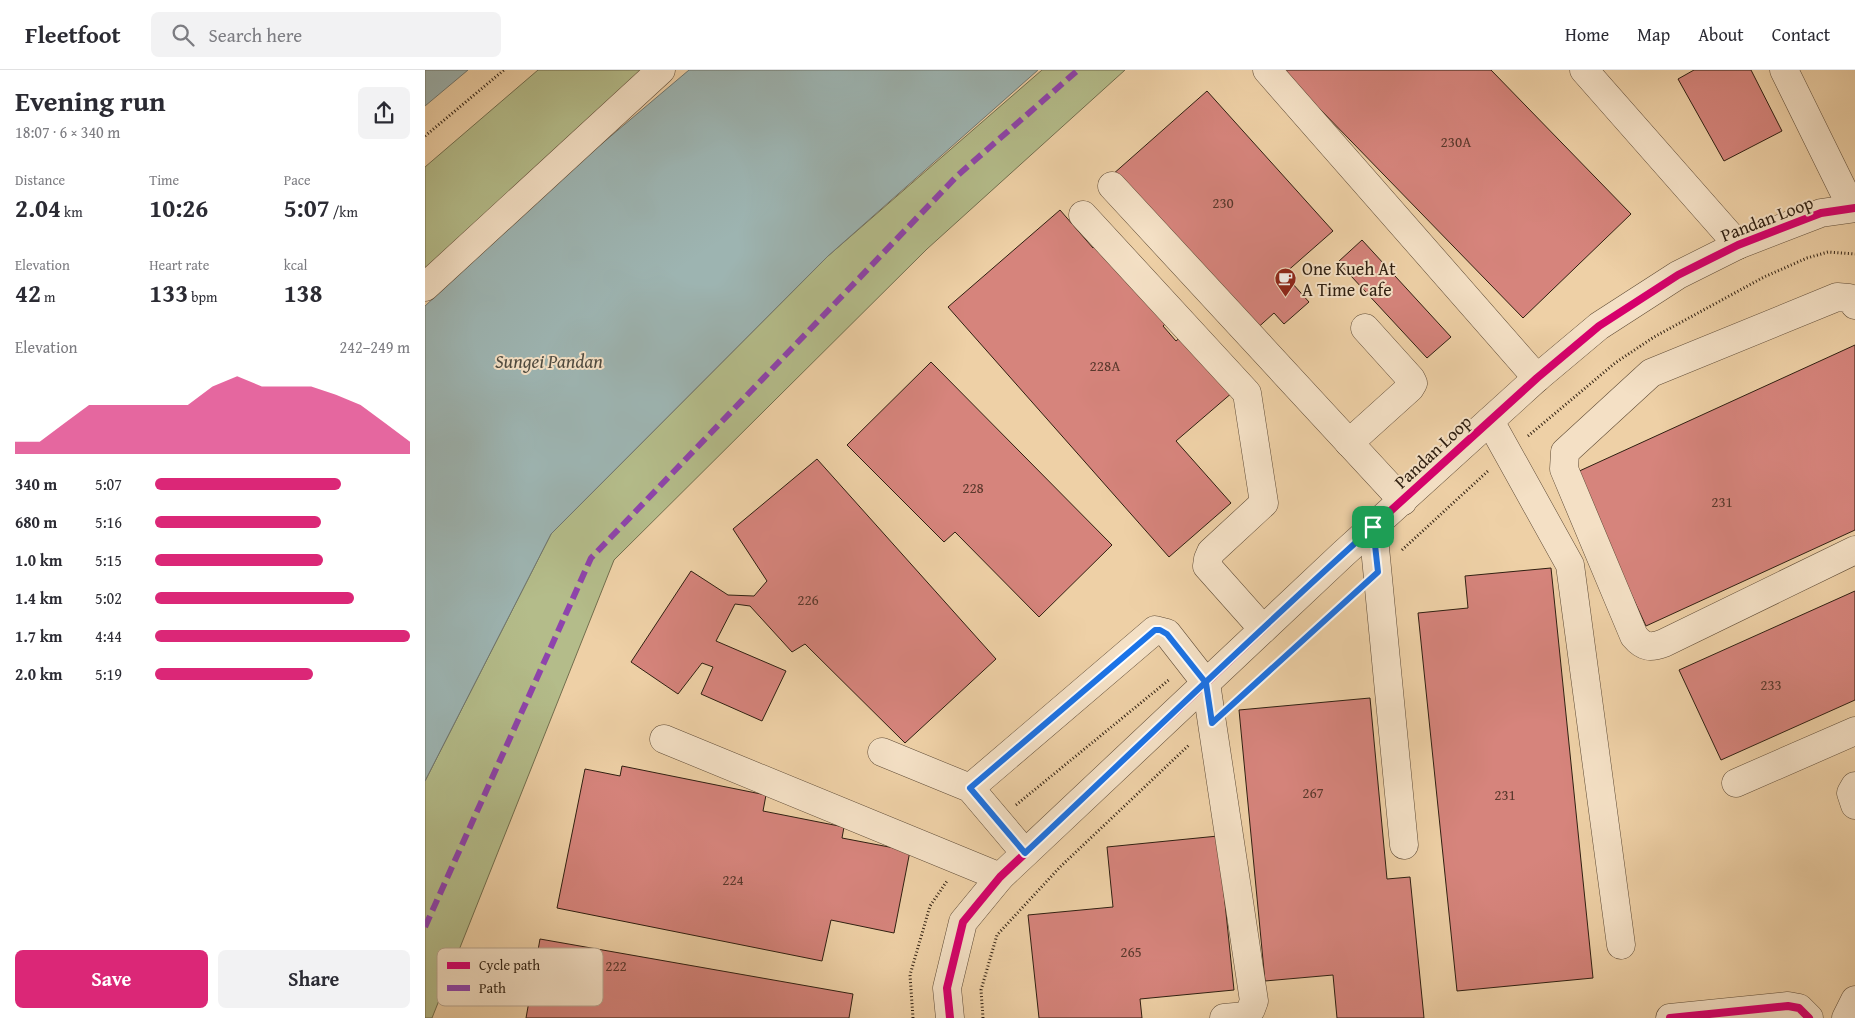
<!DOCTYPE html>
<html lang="en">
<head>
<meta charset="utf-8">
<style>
  body { margin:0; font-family:"Gentium Book Plus",serif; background:#f2f2f3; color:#2b2b33; height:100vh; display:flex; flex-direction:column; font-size:19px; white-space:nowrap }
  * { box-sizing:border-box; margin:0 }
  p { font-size:16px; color:#7c7c81 }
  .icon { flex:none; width:28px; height:28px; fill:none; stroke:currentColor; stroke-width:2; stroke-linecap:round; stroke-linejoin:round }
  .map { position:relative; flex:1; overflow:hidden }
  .panel { display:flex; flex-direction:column; background:#fff; width:425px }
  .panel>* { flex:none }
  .pin { position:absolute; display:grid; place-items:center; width:42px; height:42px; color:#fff; margin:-21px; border-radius:10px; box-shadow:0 2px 8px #0006 }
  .round { display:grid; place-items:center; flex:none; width:52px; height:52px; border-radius:8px; background:#f2f2f3 }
  .headline { display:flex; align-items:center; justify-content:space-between; height:85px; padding:0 15px }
  h1 { font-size:28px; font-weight:600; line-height:38px }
  .figures { display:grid; grid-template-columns:repeat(3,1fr); gap:8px; height:85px; padding:5px 15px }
  .figures div { display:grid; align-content:center }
  .figures b { font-size:25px; font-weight:600 }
  .figures small { font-size:14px; font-weight:400 }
  .figures p { font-size:14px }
  .chart { height:140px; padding:10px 15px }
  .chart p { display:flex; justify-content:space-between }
  .chart svg { width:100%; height:90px; margin-top:5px; fill:#db2777; opacity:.7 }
  .button { display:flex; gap:10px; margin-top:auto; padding:10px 15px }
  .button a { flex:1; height:58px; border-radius:8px; background:#db2777; color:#fff; font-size:20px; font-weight:600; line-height:58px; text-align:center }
  .button a+a { background:#f2f2f3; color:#2b2b33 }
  ul { padding:0 15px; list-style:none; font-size:16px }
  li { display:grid; grid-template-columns:80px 60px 1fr; align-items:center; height:38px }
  li i { height:12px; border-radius:6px; background:#db2777 }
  header { display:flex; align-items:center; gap:30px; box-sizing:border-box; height:70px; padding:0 25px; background:#fff; border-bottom:1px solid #e1e1e2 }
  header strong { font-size:24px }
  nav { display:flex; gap:28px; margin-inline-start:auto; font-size:18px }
  .search { width:350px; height:45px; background:#f2f2f3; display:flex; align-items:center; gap:12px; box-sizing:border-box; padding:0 18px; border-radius:8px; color:#7c7c81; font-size:19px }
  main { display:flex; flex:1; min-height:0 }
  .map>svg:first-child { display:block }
  .green { fill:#b4bc8a; stroke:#726e4e }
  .water { fill:#9db4b1; stroke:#717871 }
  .building { fill:#d6847c; stroke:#2f1f11 }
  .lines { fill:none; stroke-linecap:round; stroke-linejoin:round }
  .minor-casing { stroke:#5f4b36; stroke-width:29 }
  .path { stroke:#2f1f11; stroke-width:3; stroke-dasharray:1 2.5; stroke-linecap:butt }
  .minor { stroke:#f4e0c5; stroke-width:28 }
  .quiet { stroke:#8e44ad; stroke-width:6; stroke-dasharray:12 6; stroke-linecap:butt }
  .cycleway-casing { stroke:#f4e0c5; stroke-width:11 }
  .cycleway { stroke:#d6006c; stroke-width:8 }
  .route-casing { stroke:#fff; stroke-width:10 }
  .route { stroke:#1a73e8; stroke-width:6 }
  .labels { text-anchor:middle; stroke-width:4; stroke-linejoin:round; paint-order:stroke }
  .number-label { font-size:15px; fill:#59382c }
  .street-label { font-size:18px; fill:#2f1f11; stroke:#f4e0c5 }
  .poi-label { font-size:18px; fill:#2f1f11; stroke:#f4e0c5; text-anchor:start }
  .water-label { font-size:19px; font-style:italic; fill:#504c41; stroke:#f4e0c5 }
  .key { fill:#f4e0c5; stroke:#b9a68f; stroke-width:1 }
  .key-label { font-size:14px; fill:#2f1f11 }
</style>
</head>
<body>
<header>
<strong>Fleetfoot</strong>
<div class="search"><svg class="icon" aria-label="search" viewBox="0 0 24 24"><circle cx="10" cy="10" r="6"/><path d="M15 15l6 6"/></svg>Search here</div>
<nav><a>Home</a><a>Map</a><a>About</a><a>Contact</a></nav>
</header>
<main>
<section class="panel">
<div class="headline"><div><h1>Evening run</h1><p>18:07 · 6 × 340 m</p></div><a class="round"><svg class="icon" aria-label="share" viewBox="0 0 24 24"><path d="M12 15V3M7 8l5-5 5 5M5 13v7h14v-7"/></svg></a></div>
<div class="figures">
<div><p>Distance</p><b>2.04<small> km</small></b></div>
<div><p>Time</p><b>10:26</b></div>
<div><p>Pace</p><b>5:07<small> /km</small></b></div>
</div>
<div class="figures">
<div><p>Elevation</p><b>42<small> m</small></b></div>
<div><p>Heart rate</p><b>133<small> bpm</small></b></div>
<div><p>kcal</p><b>138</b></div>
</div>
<div class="chart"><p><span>Elevation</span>242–249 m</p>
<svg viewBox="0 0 160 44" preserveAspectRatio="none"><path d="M0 44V38L10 38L20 29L30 20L40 20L50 20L60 20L70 20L80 11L90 6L100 11L110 11L120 11L130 15L140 20L150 29L160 38V44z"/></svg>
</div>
<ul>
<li><b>340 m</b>5:07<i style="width:73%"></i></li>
<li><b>680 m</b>5:16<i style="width:65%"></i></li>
<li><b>1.0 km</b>5:15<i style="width:66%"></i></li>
<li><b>1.4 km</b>5:02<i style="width:78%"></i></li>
<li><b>1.7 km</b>4:44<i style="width:100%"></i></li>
<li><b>2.0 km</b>5:19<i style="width:62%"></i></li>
</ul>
<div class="button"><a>Save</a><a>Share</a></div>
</section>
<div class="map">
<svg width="1430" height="948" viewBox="0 0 1430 948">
  <rect width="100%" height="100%" fill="#eed0a6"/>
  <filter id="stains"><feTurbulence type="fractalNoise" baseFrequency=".004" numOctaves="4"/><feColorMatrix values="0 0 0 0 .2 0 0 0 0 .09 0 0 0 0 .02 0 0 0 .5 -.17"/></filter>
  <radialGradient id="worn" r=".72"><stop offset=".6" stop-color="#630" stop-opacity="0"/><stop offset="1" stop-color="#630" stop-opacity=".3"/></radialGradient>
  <g class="green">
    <polygon points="113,0 236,0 0,217 0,97"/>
    <polygon points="617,0 700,0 502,179 189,490 7,948 0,948 0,711 126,464 403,186"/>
  </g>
  <g class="water">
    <polygon points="0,0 43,0 0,36"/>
    <polygon points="264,0 613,0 403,186 126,464 0,711 0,236 167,82"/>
  </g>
  <g class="building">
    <polygon points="857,0 1066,0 1206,144 1098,248"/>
    <polygon points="1269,0 1326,0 1357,61 1299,91 1253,9"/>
    <polygon points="782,21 908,161 859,204 884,232 859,254 849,243 828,262 687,105"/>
    <polygon points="635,140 668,178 679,168 748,247 738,256 751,271 758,265 808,322 751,371 806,433 744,487 523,237"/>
    <polygon points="937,170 1026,267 1002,288 913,192"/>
    <polygon points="1430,275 1430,460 1221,556 1150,403"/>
    <polygon points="506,292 687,475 614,547 530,462 519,472 422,375"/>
    <polygon points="392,389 571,589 480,673 380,574 367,582 325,536 310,534 291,571 361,601 337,651 276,624 288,597 277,593 253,624 206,592 266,501 303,525 329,526 342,511 308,459"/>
    <polygon points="1126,498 1168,908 1032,921 993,543 1043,538 1040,506"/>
    <polygon points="1430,521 1430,630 1296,690 1254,600"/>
    <polygon points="945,628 962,809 985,807 999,948 912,948 908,905 840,911 814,640"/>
    <polygon points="197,696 341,725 338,741 419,757 417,768 485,781 469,863 406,850 397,891 132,838 160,699 195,706"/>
    <polygon points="793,766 809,920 715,929 717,948 614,948 603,845 688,837 682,777"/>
    <polygon points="115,869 428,924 424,948 101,948"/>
  </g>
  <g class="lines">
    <defs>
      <g id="minor">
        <polyline points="842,0 1112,308"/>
        <polyline points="1159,0 1313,175"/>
        <polyline points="1359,0 1427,138"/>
        <polyline points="687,116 978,431"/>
        <polyline points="658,145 822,323 839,433 786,482 783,489 782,496 838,559"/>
        <polyline points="0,217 236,0"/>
        <path d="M1430 235 1424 228 1412 227 1226 303 1140 382 1139 399 1209 566C1219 578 1226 578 1239 573L1430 480"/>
        <polyline points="1065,351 1145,495 1196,875"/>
        <polyline points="924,373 985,318 988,313 986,309 940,258"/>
        <polyline points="948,457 979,775"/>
        <polyline points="239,669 575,807"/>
        <polyline points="457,682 545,718 600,783"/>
        <polyline points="1311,713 1430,661"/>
        <polyline points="1430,716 1426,723 1430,735"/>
        <polyline points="545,718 730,560 742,563 781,613 787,653 829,931 826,939 821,946 799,948"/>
        <polyline points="525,948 522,918 538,852 575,807 918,484 1112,308 1174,256 1253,205 1313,175 1396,143 1430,138"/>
        <polyline points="1245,948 1363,936 1374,938 1384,948"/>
        <polyline points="1421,948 1430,930"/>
      </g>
    </defs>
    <use href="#minor" class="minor-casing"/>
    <g class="path">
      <polyline points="0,66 79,0"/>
      <polyline points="1103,366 1190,293 1229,267 1339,207 1382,188 1403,182 1430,184"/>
      <polyline points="977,480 1064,400"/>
      <polyline points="809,634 930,523"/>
      <polyline points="591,735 745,609"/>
      <polyline points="488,948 485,905 505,836 522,811"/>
      <polyline points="558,948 556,920 572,865 635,797 764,675"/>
    </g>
    <use href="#minor" class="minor"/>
    <polyline class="quiet" points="0,857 166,488 533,105 653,0"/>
    <defs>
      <g id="cycleway">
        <polyline points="525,948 522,918 538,852 575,807 918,484 1112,308 1174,256 1253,205 1313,175 1396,143 1430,138"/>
        <polyline points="1245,948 1363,936 1374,938 1384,948"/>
      </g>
    </defs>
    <use href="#cycleway" class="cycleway-casing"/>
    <use href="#cycleway" class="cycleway"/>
  </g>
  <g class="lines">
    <defs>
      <path id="route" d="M948 457C830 563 716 674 600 783L545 718 730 560H735L742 564 781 613 787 653 953 502 948 457"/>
    </defs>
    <use href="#route" class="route-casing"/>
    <use href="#route" class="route"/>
  </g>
  <defs>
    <symbol id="cafe-pin" viewBox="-11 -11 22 30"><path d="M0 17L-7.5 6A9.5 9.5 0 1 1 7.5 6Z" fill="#8f2418" stroke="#f4e0c5"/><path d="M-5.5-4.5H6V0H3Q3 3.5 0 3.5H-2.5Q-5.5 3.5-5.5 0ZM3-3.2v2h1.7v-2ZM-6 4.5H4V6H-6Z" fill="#fff"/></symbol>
  </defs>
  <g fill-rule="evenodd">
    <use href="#cafe-pin" x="848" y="196" width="25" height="34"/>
  </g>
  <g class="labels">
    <g class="number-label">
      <text x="1031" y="77">230A</text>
      <text x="798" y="138">230</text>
      <text x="680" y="301">228A</text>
      <text x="548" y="423">228</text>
      <text x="1297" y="437">231</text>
      <text x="383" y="535">226</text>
      <text x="1346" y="620">233</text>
      <text x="888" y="728">267</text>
      <text x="1080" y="730">231</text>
      <text x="308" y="815">224</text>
      <text x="706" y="887">265</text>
      <text x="191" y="901">222</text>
    </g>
    <g class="street-label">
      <text transform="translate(1342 149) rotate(-21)" y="6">Pandan Loop</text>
      <text transform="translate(1008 382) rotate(-43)" y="6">Pandan Loop</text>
    </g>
    <g class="poi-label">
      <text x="877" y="205">One Kueh At<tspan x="877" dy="21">A Time Cafe</tspan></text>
    </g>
    <g class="water-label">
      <text x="124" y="298">Sungei Pandan</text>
    </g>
  </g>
  <rect x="12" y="878" width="166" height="58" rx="8" class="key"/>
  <rect x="22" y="892" width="23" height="7" fill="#d6006c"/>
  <rect x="22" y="915" width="23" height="6" fill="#8e44ad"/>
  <g class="key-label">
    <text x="54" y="900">Cycle path</text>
    <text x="54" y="923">Path</text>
  </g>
  <rect width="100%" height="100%" filter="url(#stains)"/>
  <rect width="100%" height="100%" fill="url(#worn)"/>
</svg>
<div class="pin" style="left:948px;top:457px;background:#1e9e55"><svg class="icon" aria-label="arrive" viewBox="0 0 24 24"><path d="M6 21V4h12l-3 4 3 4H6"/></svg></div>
</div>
</main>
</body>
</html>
